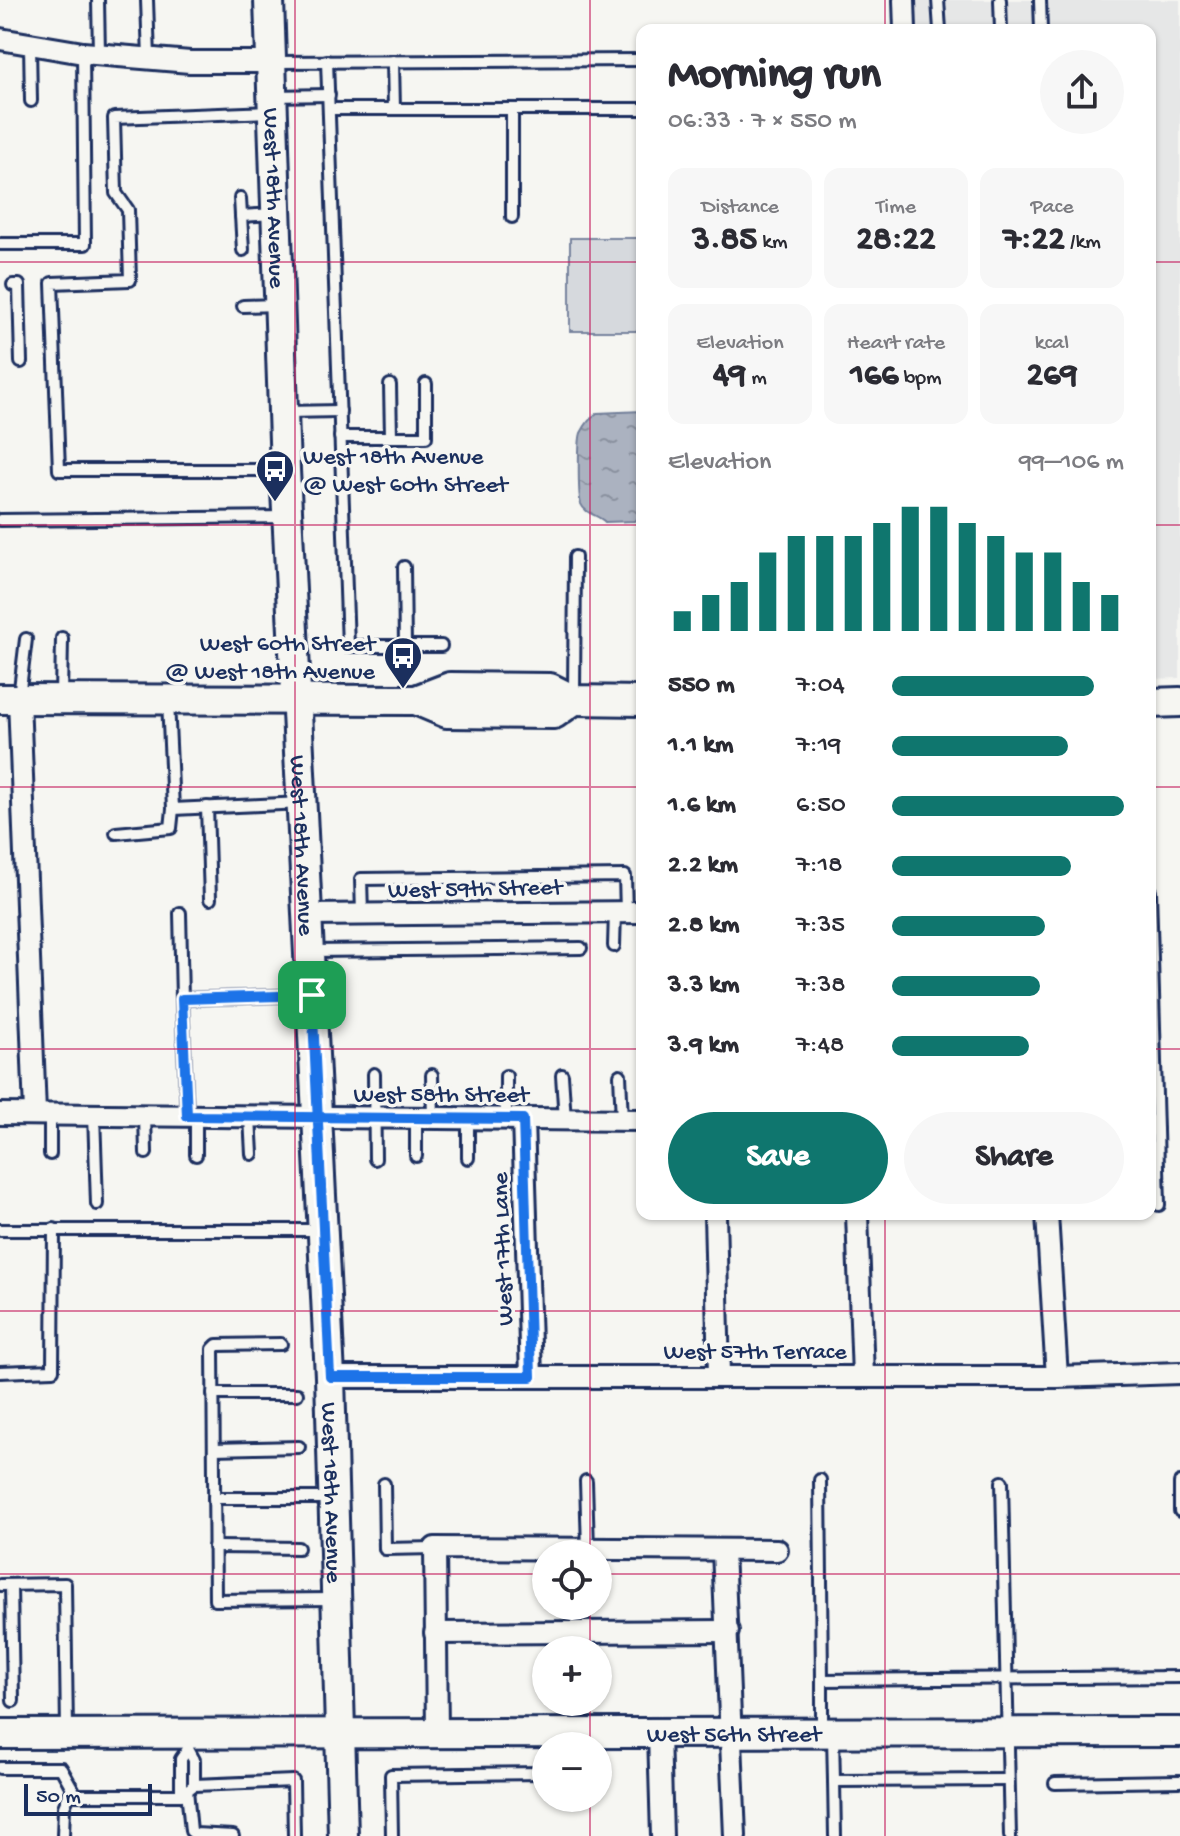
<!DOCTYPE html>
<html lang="en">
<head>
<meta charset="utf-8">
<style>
  body { margin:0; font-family:"Gochi Hand",sans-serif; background:#f7f7f7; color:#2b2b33; height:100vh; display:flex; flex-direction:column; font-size:30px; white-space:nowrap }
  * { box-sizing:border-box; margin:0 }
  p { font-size:26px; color:#7c7c81 }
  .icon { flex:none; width:44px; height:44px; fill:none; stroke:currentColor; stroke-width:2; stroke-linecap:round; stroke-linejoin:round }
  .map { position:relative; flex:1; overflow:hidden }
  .sheet { position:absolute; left:636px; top:24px; width:520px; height:1196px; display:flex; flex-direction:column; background:#fff; border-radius:16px; box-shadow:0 2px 6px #0004 }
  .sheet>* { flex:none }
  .fabs { position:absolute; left:532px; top:1540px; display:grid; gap:16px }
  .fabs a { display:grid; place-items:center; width:80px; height:80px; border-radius:50%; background:#fff; box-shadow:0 2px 6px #0004; font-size:40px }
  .scale { position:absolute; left:24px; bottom:20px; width:128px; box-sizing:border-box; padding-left:8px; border:4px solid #1b2f5e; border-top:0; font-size:22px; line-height:28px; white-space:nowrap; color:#1b2f5e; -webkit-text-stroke:6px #f6f6f2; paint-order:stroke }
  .pin { position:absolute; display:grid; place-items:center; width:68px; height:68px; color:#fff; margin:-34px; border-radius:16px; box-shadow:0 4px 12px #0006 }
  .round { display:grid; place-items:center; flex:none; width:84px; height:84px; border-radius:42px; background:#f7f7f7 }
  .summary { display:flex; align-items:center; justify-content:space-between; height:136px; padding:0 32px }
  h1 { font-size:44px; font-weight:700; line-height:60px }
  .stats { display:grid; grid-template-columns:repeat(3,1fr); gap:12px; height:136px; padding:8px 32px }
  .stats div { display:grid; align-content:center; border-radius:16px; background:#f7f7f7; text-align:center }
  .stats b { font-size:34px; font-weight:700 }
  .stats small { font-size:22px; font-weight:400 }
  .stats p { font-size:22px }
  .chart { height:224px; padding:16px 32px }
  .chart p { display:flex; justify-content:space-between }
  .chart svg { width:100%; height:144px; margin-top:8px; stroke:#0f766e; stroke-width:6 }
  .primary-button { display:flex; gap:16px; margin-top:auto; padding:16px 32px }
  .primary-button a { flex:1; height:92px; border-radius:48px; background:#0f766e; color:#fff; font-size:32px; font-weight:700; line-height:92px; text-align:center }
  .primary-button a+a { background:#f7f7f7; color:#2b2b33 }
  ul { padding:0 32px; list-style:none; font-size:26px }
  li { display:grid; grid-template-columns:128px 96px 1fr; align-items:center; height:60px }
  li i { height:20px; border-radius:10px; background:#0f766e }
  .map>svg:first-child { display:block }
  .built { fill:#e6e7e7 }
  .green { fill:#d6d9dd; stroke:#78849e; stroke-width:2 }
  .water { fill:url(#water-ripples); stroke:#717e99; stroke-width:2 }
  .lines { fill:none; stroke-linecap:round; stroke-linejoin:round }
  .lane-casing { stroke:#1b2f5e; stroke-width:16 }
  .street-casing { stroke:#1b2f5e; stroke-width:26 }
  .secondary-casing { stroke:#1b2f5e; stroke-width:34 }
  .lane { stroke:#f6f6f2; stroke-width:10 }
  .street { stroke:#f6f6f2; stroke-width:20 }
  .secondary { stroke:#f6f6f2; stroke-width:28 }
  .route-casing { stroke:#fff; stroke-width:16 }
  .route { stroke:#1a73e8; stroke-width:10 }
  .grid { fill:none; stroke:#c2185b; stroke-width:2; stroke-opacity:0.55 }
  .labels { text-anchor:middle; stroke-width:7; stroke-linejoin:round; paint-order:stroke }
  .street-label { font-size:24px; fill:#1b2f5e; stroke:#f6f6f2 }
  .poi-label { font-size:24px; fill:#1b2f5e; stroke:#f6f6f2; text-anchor:start }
</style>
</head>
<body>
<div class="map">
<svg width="1180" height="1836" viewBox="0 0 1180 1836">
  <defs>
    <pattern id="water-ripples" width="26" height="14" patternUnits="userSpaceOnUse" patternTransform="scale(2)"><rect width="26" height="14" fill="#abb2c0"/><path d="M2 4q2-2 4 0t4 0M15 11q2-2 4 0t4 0" fill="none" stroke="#8a919f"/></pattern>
  </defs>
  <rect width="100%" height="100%" fill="#f6f6f2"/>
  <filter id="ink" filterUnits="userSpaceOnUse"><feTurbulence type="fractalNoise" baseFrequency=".0125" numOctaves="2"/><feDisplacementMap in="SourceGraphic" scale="16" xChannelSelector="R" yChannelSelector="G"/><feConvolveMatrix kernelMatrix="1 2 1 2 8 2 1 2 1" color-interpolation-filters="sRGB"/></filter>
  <g filter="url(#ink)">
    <polygon class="built" points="911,0 1180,0 1180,678 1150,679 1150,30 912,30"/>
    <rect class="green" x="570" y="238" width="72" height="93"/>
    <path class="water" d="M642 411V515L634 521 605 522C599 515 585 514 581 504 578 495 578 441 581 433 585 425 590 418 597 413Z"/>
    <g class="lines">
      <defs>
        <g id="lane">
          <polyline points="98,0 99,53"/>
          <polyline points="147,0 149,58"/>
          <polyline points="938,0 940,30"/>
          <polyline points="1000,0 1001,30"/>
          <polyline points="1040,0 1041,30"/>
          <polyline points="30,44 31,101"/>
          <polyline points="327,61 348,646 441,646"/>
          <polyline points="393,61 394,109"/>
          <polyline points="272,62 642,60"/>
          <polyline points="273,96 329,95"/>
          <polyline points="329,109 642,109"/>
          <polyline points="270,112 114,118 116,193 128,210 130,280 52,283 59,470 285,470"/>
          <polyline points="240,198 243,250"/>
          <polyline points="241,216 274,214"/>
          <polyline points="512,217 512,109"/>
          <polyline points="0,244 85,244 83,53"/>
          <polyline points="13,285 19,285 21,362"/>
          <polyline points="243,306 277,305"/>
          <polyline points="390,385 391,437"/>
          <polyline points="286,412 340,411"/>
          <polyline points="340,437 426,437 426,384"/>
          <polyline points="0,520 286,517"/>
          <polyline points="404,567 405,646"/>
          <polyline points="574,695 575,557"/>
          <polyline points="19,697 26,639"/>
          <polyline points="61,697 62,638"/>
          <polyline points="168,701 173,809 302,803"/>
          <polyline points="207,807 210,899"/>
          <polyline points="116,833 171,828 173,809"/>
          <polyline points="1150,891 1157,1130"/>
          <polyline points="180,913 182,999 310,995"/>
          <polyline points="362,914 361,879 625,876 626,912"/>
          <polyline points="614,946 615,912"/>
          <polyline points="312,951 581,948"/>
          <polyline points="182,999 187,1116"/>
          <polyline points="374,1074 375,1159"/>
          <polyline points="432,1075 433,1119"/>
          <polyline points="562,1075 565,1120"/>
          <polyline points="620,1075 622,1120"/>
          <polyline points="506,1076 506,1119"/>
          <polyline points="50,1114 50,1154"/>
          <polyline points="94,1114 97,1204"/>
          <polyline points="145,1115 146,1153"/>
          <polyline points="196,1116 196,1155"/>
          <polyline points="250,1117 252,1154"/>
          <polyline points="416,1118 416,1156"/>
          <polyline points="1150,1130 1157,1130 1159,1205"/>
          <polyline points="468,1158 468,1119"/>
          <polyline points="0,1230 321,1230"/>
          <polyline points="281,1344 217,1345 213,1349 215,1600 334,1599"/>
          <polyline points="0,1372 53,1370 54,1229"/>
          <polyline points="213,1394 297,1394"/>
          <polyline points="214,1449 299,1447"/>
          <polyline points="820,1480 822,1680 1180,1677"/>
          <polyline points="586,1481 588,1549"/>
          <polyline points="1002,1482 1010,1836"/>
          <polyline points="1180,1483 1180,1511"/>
          <polyline points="384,1484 385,1549 435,1548"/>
          <polyline points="214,1498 331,1498"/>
          <polyline points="214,1547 298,1548"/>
          <polyline points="0,1585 65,1584 67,1731"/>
          <polyline points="11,1585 13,1701"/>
          <polyline points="822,1680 822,1730"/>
          <polyline points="833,1735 834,1781"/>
          <polyline points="188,1737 188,1749 194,1760 194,1785"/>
          <polyline points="0,1768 61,1768 76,1795 181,1795 194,1785 293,1781 294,1836"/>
          <polyline points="1055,1783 1180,1781"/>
          <polyline points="187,1790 191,1831 195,1834 233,1836"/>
          <polyline points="181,1795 181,1759 188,1749"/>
          <polyline points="63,1836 64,1807 72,1788"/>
          <polyline points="392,1836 391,1775 546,1773"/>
          <polyline points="835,1836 834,1781 1008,1780"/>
        </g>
        <g id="street">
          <polyline points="904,0 905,30"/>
          <polyline points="0,39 83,53 190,62 271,62"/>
          <polyline points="19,699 35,1113"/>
          <polyline points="308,915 642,912"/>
          <polyline points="0,1114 642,1120"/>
          <polyline points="523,1119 531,1377"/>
          <polyline points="715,1214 719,1375"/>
          <polyline points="857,1214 863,1376"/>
          <polyline points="1047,1214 1057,1377"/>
          <polyline points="330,1377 1057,1377 1180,1373"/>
          <polyline points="723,1550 735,1836"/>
          <polyline points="435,1633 728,1631"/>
          <polyline points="437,1732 435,1548 777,1550"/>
          <polyline points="659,1734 662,1836"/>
        </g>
        <g id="secondary">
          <path id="s1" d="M269 0 285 470 330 1377 343 1836"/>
          <polyline points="0,699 416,700 450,687 550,688 574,700 642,701"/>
          <polyline points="416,700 447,713 554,714 574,700"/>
          <polyline points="1150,703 1180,702"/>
          <path id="s2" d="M0 1734 1180 1732"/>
        </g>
      </defs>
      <use href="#lane" class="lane-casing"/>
      <use href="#street" class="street-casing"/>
      <use href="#secondary" class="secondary-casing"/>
      <use href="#lane" class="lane"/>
      <use href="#street" class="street"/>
      <use href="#secondary" class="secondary"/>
    </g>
  </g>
  <g class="lines" filter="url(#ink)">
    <defs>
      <path id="route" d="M312 995C318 1122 324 1250 330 1377H531L523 1119 187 1116 182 999 312 995"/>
    </defs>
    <use href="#route" class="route-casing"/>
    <use href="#route" class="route"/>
  </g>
  <path class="grid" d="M295 0V1836M590 0V1554M885 0V30M0 262H642M1150 262H1180M0 525H642M1150 525H1180M0 787H642M1150 787H1180M0 1049H642M1150 1049H1180M885 1214V1836M0 1311H1180M0 1574H546M598 1574H1180M590 1606V1650M590 1702V1746M590 1798V1836"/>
  <defs>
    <symbol id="bus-pin" viewBox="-11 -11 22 30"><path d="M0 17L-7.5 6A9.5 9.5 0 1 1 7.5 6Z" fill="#1b2f5e" stroke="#f6f6f2"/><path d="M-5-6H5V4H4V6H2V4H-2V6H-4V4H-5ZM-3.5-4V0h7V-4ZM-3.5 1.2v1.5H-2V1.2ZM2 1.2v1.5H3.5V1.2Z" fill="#fff"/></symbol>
  </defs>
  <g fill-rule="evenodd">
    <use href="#bus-pin" x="253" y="447" width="44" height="60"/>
    <use href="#bus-pin" x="381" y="634" width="44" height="60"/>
  </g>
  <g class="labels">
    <g class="street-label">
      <text dy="8" stroke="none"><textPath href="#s1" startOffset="198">West 18th Avenue</textPath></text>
      <text dy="8" stroke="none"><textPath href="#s1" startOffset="846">West 18th Avenue</textPath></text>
      <text transform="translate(475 887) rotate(-1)" y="8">West 59th Street</text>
      <text x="441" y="1101">West 58th Street</text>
      <text transform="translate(501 1249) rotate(-92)" y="8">West 17th Lane</text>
      <text x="755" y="1358">West 57th Terrace</text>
      <text dy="8" stroke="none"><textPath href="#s1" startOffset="1494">West 18th Avenue</textPath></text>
      <text dy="8" stroke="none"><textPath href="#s2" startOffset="734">West 56th Street</textPath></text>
    </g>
    <g class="poi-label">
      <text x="303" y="463">West 18th Avenue<tspan x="303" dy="28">@ West 60th Street</tspan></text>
      <text x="375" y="650" text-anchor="end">West 60th Street<tspan x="375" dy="28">@ West 18th Avenue</tspan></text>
    </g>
  </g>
</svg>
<div class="fabs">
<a><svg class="icon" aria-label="locate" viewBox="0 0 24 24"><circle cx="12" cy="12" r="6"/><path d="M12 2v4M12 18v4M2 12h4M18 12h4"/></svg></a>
<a>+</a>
<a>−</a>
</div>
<div class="scale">50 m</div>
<div class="pin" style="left:312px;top:995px;background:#1e9e55"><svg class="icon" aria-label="arrive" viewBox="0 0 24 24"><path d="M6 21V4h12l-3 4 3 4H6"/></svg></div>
<section class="sheet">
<div class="summary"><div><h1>Morning run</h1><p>06:33 · 7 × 550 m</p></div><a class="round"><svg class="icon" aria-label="share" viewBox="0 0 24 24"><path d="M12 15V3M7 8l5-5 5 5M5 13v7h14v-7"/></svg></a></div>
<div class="stats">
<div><p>Distance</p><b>3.85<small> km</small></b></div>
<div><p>Time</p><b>28:22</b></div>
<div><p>Pace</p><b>7:22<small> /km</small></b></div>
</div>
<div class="stats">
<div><p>Elevation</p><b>49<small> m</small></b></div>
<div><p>Heart rate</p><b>166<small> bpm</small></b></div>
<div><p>kcal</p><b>269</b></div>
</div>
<div class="chart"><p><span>Elevation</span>99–106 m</p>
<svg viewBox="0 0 160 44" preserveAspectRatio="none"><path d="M5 44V38M15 44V33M25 44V29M35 44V20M45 44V15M55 44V15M65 44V15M75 44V11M85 44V6M95 44V6M105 44V11M115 44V15M125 44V20M135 44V20M145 44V29M155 44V33"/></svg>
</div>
<ul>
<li><b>550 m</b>7:04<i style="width:87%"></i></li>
<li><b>1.1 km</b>7:19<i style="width:76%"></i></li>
<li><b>1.6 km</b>6:50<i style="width:100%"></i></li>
<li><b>2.2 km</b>7:18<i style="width:77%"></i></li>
<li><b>2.8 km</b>7:35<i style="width:66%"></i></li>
<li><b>3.3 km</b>7:38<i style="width:64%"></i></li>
<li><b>3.9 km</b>7:48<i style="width:59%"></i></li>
</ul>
<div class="primary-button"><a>Save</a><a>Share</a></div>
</section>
</div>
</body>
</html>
